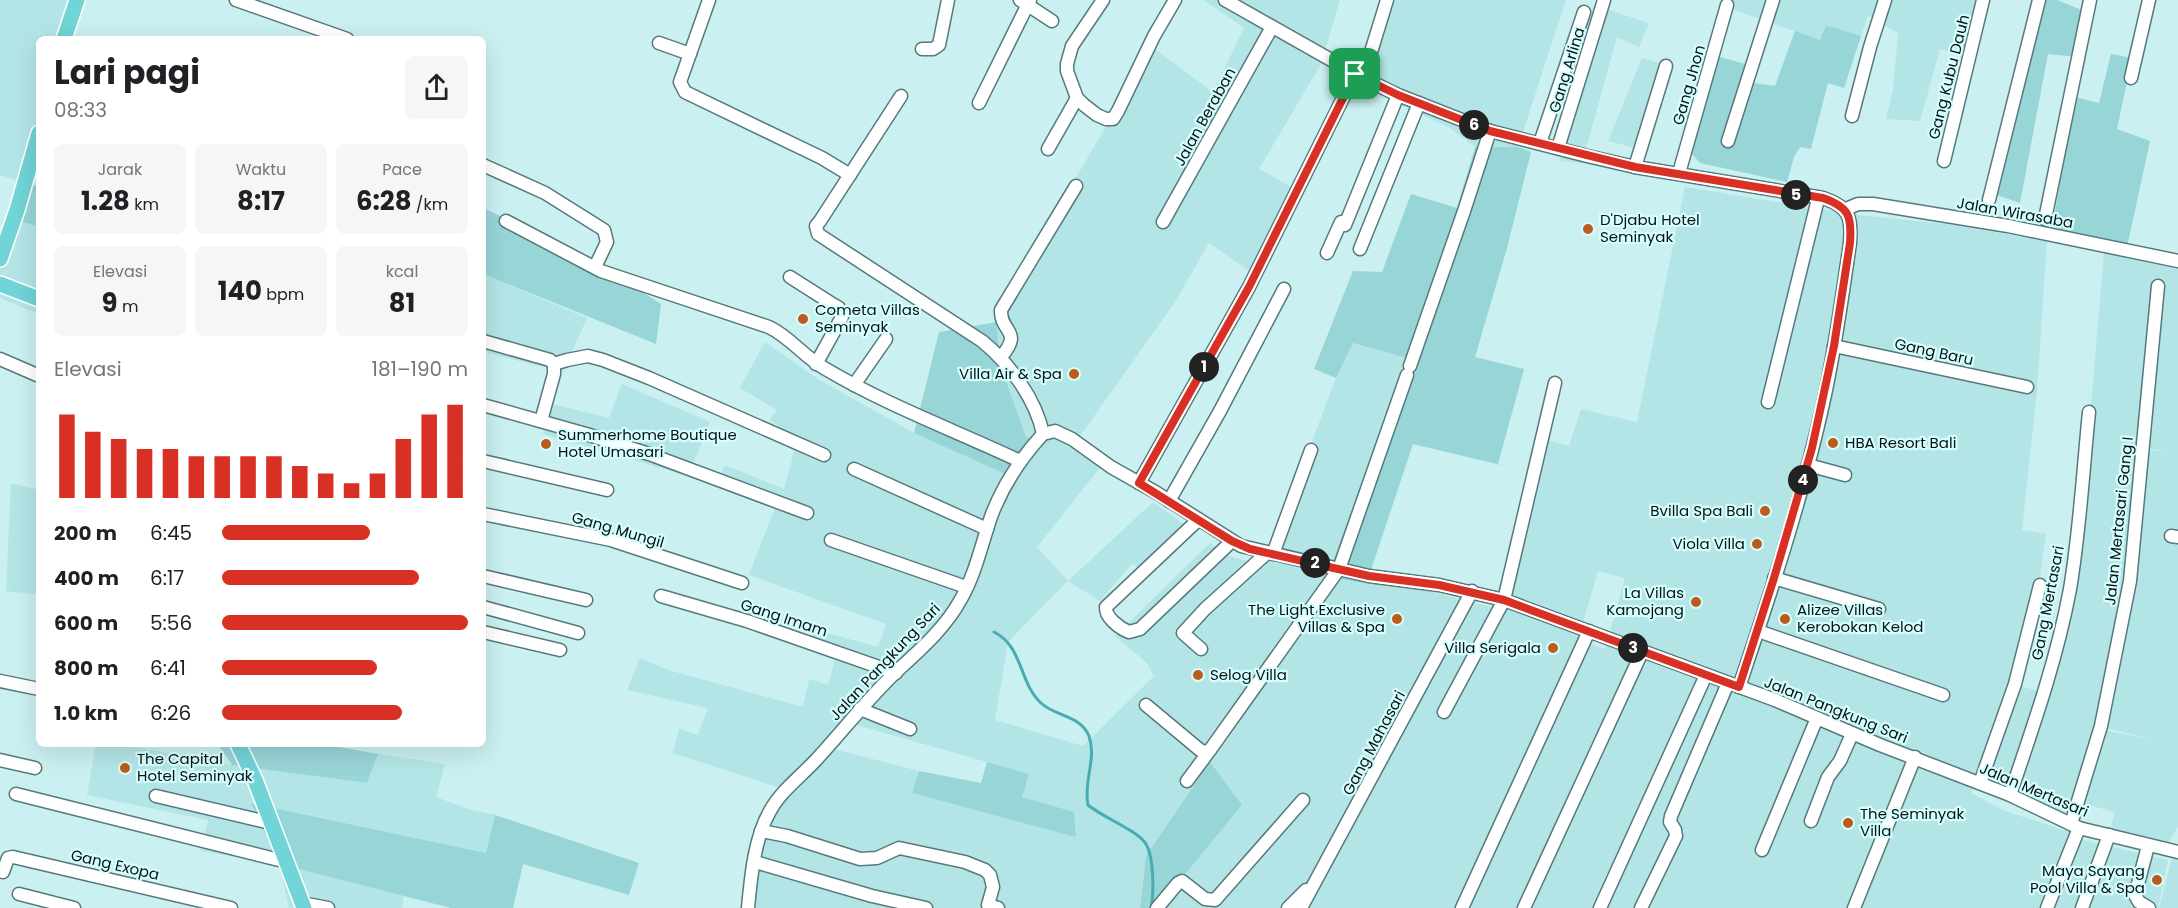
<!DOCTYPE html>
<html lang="id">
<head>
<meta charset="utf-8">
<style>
  body { margin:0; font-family:Poppins,sans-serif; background:#f6f6f6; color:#202124; height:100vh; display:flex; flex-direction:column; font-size:22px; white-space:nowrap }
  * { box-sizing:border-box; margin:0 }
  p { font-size:20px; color:#757577 }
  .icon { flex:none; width:33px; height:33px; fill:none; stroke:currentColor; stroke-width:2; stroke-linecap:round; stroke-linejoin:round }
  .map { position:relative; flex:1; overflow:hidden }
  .side { position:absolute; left:36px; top:36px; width:450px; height:711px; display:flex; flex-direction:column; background:#fff; border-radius:9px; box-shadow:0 6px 24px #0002 }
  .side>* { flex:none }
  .pin { position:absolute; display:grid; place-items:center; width:51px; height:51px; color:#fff; margin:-26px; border-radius:12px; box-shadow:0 3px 9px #0006 }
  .km { position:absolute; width:30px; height:30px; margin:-15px; border-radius:50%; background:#222; color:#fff; font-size:16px; line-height:30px; text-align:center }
  .round { display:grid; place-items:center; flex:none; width:63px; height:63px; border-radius:9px; background:#f6f6f6 }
  .overview { display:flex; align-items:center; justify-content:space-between; height:102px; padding:0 18px }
  h1 { font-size:33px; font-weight:700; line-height:45px }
  .metrics { display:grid; grid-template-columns:repeat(3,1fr); gap:9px; height:102px; padding:6px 18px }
  .metrics div { display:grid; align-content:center; border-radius:9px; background:#f6f6f6; text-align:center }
  .metrics b { font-size:26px; font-weight:700 }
  .metrics small { font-size:16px; font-weight:400 }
  .metrics p { font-size:16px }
  .chart { height:168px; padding:12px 18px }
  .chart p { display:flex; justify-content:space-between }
  .chart svg { width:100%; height:108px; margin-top:6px; stroke:#d93025; stroke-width:6 }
  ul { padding:0 18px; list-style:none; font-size:20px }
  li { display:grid; grid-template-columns:96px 72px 1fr; align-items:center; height:45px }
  li i { height:15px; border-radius:8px; background:#d93025 }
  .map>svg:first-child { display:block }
  .built { fill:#b4e5e6; fill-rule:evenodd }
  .green { fill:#98d5d7 }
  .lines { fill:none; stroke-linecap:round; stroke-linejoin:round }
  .stream { stroke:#46adb1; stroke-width:3 }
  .minor-casing { stroke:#56797a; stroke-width:15 }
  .major-casing { stroke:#fff; stroke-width:18 }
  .minor { stroke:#fff; stroke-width:12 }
  .major { stroke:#71d4d7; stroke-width:15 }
  .route-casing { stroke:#fff; stroke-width:12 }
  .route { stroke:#d93025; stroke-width:8 }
  .poi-dot { fill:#bc5b1c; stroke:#d7fefe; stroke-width:2 }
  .labels { text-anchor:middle; stroke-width:4.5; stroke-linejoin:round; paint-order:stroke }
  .street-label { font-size:15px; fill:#051313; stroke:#d7fefe }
  .poi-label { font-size:15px; fill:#051313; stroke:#d7fefe; text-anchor:start }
</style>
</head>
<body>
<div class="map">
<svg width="2178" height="908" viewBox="0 0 2178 908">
  <rect width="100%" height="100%" fill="#caf0f1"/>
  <g class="built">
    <polygon points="0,0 75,0 59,39 39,39 39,125 25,183 0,175"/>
    <path d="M1204 0H1340L1321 64 1259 169 1301 192 1261 279 1209 243 1175 302 1073 446 1103 464 1037 547 1068 581 1153 502 1186 526 1148 576 1133 563 1100 601 1068 581 1008 642 995 720 1083 746 1154 676 1147 663 1115 636 1210 543 1229 556 1265 566 1336 378 1353 343 1407 358 1327 577 1381 585 1369 576 1496 608 1538 438 1569 446 1581 409 1637 422 1685 187 1858 215 1946 224 2047 241 2037 391 2022 530 2046 534 2039 584 2003 711 1971 793 2005 811 2072 833 2043 908H1157L1146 856 1140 908H740L758 816 783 789 673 753 679 729 698 735 708 708 627 690 640 658 668 670 803 707 809 679 828 685 835 660 806 650 813 629 878 647 886 624 749 575 776 505 716 485 725 465 784 489 797 441 770 420 777 410 740 388 765 342 818 379 914 433 1011 476 1043 441 1026 437 1000 364 997 322 1053 217 1152 47 1213 92 1244 28ZM1598 571 1625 578 1605 649 1578 639ZM853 724 1029 774 1021 797 1074 812 1076 836 912 793 919 771 830 748Z"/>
    <polygon points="1395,0 1566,0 1518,147 1475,147 1450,128 1367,89"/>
    <polygon points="1728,0 1987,0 1972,57 1940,49 1920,121 1886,119 1893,89 1898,33 1868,16 1861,36 1826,25 1820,40 1726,7"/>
    <polygon points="1603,8 1649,23 1639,47 1617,37 1582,163 1560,161 1564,131"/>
    <polygon points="1642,58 1666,65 1636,148 1608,141"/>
    <polygon points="12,220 39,226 39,314 0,298 0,252"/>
    <polygon points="2104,251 2164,261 2178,268 2178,827 2167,845 2110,831 2115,812 2081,803 2102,730 2153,739 2105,728 2138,546 2149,450 2167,451 2141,447 2133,543 2098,730 2070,820 2014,792 2080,536"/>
    <polygon points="483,274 587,318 563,372 483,352"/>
    <polygon points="622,384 710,422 688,476 543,434 552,404 609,418"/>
    <polygon points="11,483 39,490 39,595 6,591"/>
    <polygon points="2016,685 2043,692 2010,790 1982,780"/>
    <polygon points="96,744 118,744 232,765 367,783 378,754 445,764 436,797 468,809 495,815 486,853 252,803 279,864 404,896 402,908 289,908 279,864 201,851 208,820 87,795"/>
    <polygon points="2078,839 2168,860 2158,908 2049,908"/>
    <polygon points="2172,858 2178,859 2178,908 2159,908"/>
  </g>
  <g class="green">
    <polygon points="2038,0 2057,0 2087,12 2079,57 2048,54 2020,203 1991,193"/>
    <polygon points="1826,25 1861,36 1844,88 1828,83 1811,149 1800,147 1794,157 1787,182 1700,163 1693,155 1683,152 1713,55 1752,66 1747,82 1775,86 1795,31 1820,40"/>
    <polygon points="2111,54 2132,58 2117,129 2150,141 2127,247 2052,230 2074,97 2099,103"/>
    <polygon points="1475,147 1518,147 1531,152 1507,248 1475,357 1524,369 1498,464 1530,472 1413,444 1369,576 1383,586 1327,577 1407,358 1353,343 1336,378 1314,369 1353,271 1382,272 1411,194 1457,208"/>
    <polygon points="25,183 39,186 39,226 12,220"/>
    <polygon points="483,208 589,258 661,304 656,344 483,274"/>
    <polygon points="997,322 1000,364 1026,437 1044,441 1010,476 914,433 939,332"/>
    <polygon points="218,744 322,744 378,754 367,783 232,765"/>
    <polygon points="987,762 1029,774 1022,797 1074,812 1076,837 912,793 919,771 981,783"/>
    <polygon points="1210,762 1242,805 1157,908 1140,908 1146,856"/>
    <polygon points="251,803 486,853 495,815 639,863 629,895 523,864 513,908 451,908 279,864"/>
  </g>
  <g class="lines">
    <path class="stream" d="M994 632C1023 646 1019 683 1041 703 1056 717 1080 715 1089 736 1097 759 1083 782 1088 805 1102 817 1137 830 1146 844 1154 857 1154 893 1151 908"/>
    <defs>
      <g id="minor">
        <polyline points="236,0 347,39"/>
        <polyline points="709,0 680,82 685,92 822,158 850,175"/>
        <polyline points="1020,0 1052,21"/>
        <polyline points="1103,0 1072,46 1067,64 1067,71 1077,98 1084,105 1097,115 1106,119 1113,119 1118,111 1154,36 1175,0"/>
        <path d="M1225 0 1363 78 1398 95 1490 131 1587 156 1635 167 1823 198C1849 207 1852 216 1850 243 1842 297 1835 351 1823 404 1802 499 1770 595 1739 687"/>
        <polyline points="659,43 690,54"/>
        <polyline points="922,49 933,49 939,45 948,0"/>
        <polyline points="1363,78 1387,0"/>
        <polyline points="2131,78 2149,0"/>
        <path d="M901 96 820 221 816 226 818 234 982 341C1009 363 1036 399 1043 434"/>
        <polyline points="979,103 1030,0"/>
        <polyline points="1852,116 1870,47 1885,0"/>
        <polyline points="1728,141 1773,0"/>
        <polyline points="1540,143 1584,12"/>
        <polyline points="1558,148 1604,0"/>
        <polyline points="1048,149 1077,98"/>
        <polyline points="1944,161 1983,0"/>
        <polyline points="483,165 545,193 604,230 607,242 595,267"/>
        <polyline points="1635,167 1666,66"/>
        <polyline points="1679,173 1727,5"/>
        <polyline points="1989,200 2039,0"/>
        <polyline points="1846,209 1858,204 1873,204 2008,226 2178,261"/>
        <polyline points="2045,219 2090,0"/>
        <path d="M506 221 601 271 769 327C790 337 803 356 824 368 886 405 954 430 1020 461"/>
        <polyline points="1163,222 1272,27"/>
        <polyline points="1360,249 1419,103"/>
        <polyline points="1327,253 1341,222 1345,225 1398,95"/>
        <polyline points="790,277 834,305 839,308 842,317 816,364"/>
        <polyline points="483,341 550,360 554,364"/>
        <polyline points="1834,346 2027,387"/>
        <path d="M1001 357C1024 330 1000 333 1001 310L1076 186"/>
        <polyline points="0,359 37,375"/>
        <polyline points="554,364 567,360 588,356 603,360 649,378 824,455"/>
        <polyline points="1410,366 1464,211 1490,131"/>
        <polyline points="854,385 886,339"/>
        <polyline points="1768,402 1818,199"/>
        <polyline points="483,405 586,434 649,454 807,513"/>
        <polyline points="541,421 554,374 554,364"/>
        <polyline points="483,461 607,490"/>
        <polyline points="1808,465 1845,475"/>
        <polyline points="854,469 987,529"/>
        <polyline points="1139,483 1249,287 1355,74"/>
        <polyline points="1169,501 1220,411 1284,289"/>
        <polyline points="483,514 611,540 742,583"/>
        <path d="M1198 520 1106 607C1105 617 1119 628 1129 632L1140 629 1232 541"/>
        <polyline points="2171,536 2178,537"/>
        <polyline points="831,540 966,587"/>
        <polyline points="1273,554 1311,450"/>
        <polyline points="483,576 586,600"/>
        <polyline points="1774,578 1879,609"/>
        <polyline points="661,596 747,621 896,673"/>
        <polyline points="483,607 578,633"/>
        <polyline points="1758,631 1943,695"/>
        <polyline points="483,632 560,650"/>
        <polyline points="1201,649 1183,633 1205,609 1267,553"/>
        <polyline points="0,681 39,689"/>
        <polyline points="1146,705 1200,750 1205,752 1210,750 1339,569 1407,375"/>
        <polyline points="860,709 910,729"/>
        <polyline points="1444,712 1504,600 1555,383"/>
        <polyline points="0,760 35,768"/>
        <polyline points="1187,781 1210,750"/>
        <polyline points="1980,783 2015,684 2040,585"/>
        <polyline points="16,794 287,862"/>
        <path d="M2010 795C2033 727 2057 659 2070 589 2080 530 2083 471 2089 412"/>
        <polyline points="156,796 271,823"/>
        <polyline points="1811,821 1828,777 1840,761 1852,734"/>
        <polyline points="2071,824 2101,726 2130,581 2158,286"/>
        <polyline points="761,831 787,836 860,859 877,858 899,848 965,862 985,870 990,875 993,887 988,905 998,908"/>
        <polyline points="2148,846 2135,895 2139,902 2149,908"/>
        <polyline points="1762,850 1817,718"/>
        <polyline points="755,862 872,896 926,908"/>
        <polyline points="3,872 8,858 13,857 231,908"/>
        <polyline points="19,894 74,908"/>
        <polyline points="302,903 328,908"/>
        <path d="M748 908C751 877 754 839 770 811 781 791 800 777 815 761 843 731 868 698 898 670 921 649 946 627 961 599 976 573 982 542 992 514 1004 483 1021 458 1043 434L1055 431 1072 439 1111 467 1157 493 1241 546 1369 576 1439 585 1504 600 1775 700 1880 745 2010 795 2079 828 2178 852"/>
        <polyline points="1157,908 1178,883 1182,881 1205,899 1215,900 1303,800"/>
        <polyline points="1288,908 1306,890"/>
        <polyline points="1301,908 1472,591"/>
        <polyline points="1462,908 1589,631"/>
        <polyline points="1524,908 1642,652"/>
        <polyline points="1600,908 1706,675"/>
        <polyline points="1641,908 1676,836 1675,830 1670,822 1671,816 1728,683"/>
        <polyline points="1854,908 1915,757"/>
        <polyline points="2047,908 2079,828"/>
        <polyline points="2082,908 2109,835"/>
      </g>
      <g id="major">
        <polyline points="64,39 77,0"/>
        <polyline points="0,259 17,210 39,133"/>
        <polyline points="0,284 39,299"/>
        <polyline points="238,744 255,780 304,908"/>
      </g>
    </defs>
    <use href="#minor" class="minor-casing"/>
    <use href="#major" class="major-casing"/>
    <use href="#minor" class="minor"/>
    <use href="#major" class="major"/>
  </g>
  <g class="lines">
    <defs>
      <path id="route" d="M1355 74 1398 95 1490 131 1635 167 1823 198C1849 207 1852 216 1850 243L1834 346 1812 448 1774 578 1739 687 1504 600 1439 585 1369 576 1250 549 1232 541 1139 483 1249 287Z"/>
    </defs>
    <use href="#route" class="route-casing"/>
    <use href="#route" class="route"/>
  </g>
  <g class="poi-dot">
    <circle cx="1588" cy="229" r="6"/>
    <circle cx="803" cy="319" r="6"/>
    <circle cx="1074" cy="374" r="6"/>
    <circle cx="1833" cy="443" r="6"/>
    <circle cx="546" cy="444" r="6"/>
    <circle cx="1765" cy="511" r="6"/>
    <circle cx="1757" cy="544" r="6"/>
    <circle cx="1696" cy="602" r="6"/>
    <circle cx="1397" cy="619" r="6"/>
    <circle cx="1785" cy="619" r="6"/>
    <circle cx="1553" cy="648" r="6"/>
    <circle cx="1198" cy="675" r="6"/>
    <circle cx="125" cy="768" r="6"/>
    <circle cx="1848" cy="823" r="6"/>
    <circle cx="2157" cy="880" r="6"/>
  </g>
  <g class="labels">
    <g class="street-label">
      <text transform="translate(1567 70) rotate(-73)" y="5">Gang Arlina</text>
      <text transform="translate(1949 77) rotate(-76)" y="5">Gang Kubu Dauh</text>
      <text transform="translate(1689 85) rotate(-74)" y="5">Gang Jhon</text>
      <text transform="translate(1205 117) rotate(-61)" y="5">Jalan Beraban</text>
      <text transform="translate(2015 213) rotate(10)" y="5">Jalan Wirasaba</text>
      <text transform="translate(1934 352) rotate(12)" y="5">Gang Baru</text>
      <text transform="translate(2119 521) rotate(-84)" y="5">Jalan Mertasari Gang I</text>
      <text transform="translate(618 530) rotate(16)" y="5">Gang Mungil</text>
      <text transform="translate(2048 603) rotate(-79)" y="5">Gang Mertasari</text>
      <text transform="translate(784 618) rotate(18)" y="5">Gang Imam</text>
      <text transform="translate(885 662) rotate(-47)" y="5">Jalan Pangkung Sari</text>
      <text transform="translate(1836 710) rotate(22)" y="5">Jalan Pangkung Sari</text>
      <text transform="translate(1374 743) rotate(-62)" y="5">Gang Mahasari</text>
      <text transform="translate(2034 790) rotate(23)" y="5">Jalan Mertasari</text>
      <text transform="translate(115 865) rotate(13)" y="5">Gang Exopa</text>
    </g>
    <g class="poi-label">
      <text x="1600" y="225">D'Djabu Hotel<tspan x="1600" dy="17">Seminyak</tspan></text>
      <text x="815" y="315">Cometa Villas<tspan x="815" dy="17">Seminyak</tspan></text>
      <text x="1062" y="379" text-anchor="end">Villa Air &amp; Spa</text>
      <text x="558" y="440">Summerhome Boutique<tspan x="558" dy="17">Hotel Umasari</tspan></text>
      <text x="1845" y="448">HBA Resort Bali</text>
      <text x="1753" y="516" text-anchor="end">Bvilla Spa Bali</text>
      <text x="1745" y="549" text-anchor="end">Viola Villa</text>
      <text x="1684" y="598" text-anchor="end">La Villas<tspan x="1684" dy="17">Kamojang</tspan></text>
      <text x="1385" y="615" text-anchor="end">The Light Exclusive<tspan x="1385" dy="17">Villas &amp; Spa</tspan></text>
      <text x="1797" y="615">Alizee Villas<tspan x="1797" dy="17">Kerobokan Kelod</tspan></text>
      <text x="1541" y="653" text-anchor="end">Villa Serigala</text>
      <text x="1210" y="680">Selog Villa</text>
      <text x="137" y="764">The Capital<tspan x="137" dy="17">Hotel Seminyak</tspan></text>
      <text x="1860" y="819">The Seminyak<tspan x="1860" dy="17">Villa</tspan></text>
      <text x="2145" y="876" text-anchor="end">Maya Sayang<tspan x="2145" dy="17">Pool Villa &amp; Spa</tspan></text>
    </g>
  </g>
</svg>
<div class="pin" style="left:1355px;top:74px;background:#1e9e55"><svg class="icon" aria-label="arrive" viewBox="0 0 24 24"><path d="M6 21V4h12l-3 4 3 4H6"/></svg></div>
<b class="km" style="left:1204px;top:367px">1</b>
<b class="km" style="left:1315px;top:563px">2</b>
<b class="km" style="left:1633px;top:648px">3</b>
<b class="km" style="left:1803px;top:480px">4</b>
<b class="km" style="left:1796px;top:195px">5</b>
<b class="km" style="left:1474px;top:125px">6</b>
<section class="side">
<div class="overview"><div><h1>Lari pagi</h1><p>08:33</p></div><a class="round"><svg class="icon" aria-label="share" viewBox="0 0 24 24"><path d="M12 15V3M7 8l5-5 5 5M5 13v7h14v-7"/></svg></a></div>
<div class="metrics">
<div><p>Jarak</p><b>1.28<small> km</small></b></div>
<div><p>Waktu</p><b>8:17</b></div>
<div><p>Pace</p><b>6:28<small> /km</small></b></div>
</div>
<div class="metrics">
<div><p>Elevasi</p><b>9<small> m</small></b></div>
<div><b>140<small> bpm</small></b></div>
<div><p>kcal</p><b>81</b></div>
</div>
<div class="chart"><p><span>Elevasi</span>181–190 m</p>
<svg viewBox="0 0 160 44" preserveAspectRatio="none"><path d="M5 44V10M15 44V17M25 44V20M35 44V24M45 44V24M55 44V27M65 44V27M75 44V27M85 44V27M95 44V31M105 44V34M115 44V38M125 44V34M135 44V20M145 44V10M155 44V6"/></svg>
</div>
<ul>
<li><b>200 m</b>6:45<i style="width:60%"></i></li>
<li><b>400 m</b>6:17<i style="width:80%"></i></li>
<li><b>600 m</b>5:56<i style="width:100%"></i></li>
<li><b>800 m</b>6:41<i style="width:63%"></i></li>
<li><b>1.0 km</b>6:26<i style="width:73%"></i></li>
</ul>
</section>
</div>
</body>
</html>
